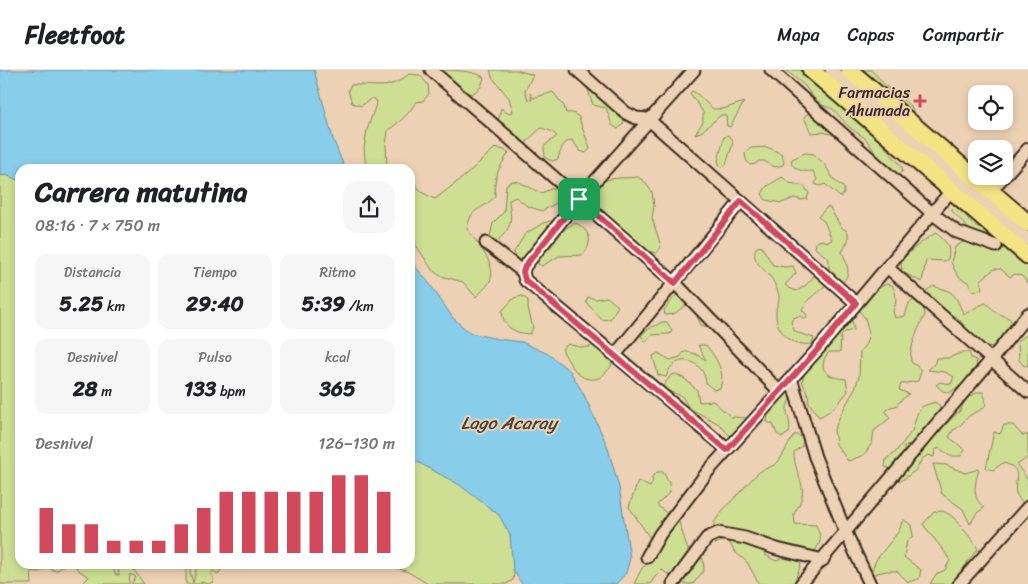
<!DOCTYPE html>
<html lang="es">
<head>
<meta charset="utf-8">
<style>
  body { margin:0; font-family:Sriracha,sans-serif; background:#f6f6f6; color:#202124; height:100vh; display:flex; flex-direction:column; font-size:19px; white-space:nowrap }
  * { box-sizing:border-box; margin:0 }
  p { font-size:16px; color:#757577 }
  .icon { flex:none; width:28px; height:28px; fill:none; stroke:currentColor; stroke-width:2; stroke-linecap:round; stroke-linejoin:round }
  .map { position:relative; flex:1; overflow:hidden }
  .drawer { position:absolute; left:15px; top:94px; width:400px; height:405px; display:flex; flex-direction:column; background:#fff; border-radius:15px; box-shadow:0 2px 8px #0003 }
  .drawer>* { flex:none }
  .buttons { position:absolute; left:968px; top:15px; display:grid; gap:10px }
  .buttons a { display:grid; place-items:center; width:45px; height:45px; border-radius:10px; background:#fff; box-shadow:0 2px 8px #0003; font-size:25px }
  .pin { position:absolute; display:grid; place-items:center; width:42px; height:42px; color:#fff; margin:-21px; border-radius:10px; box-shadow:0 2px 8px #0006 }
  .round { display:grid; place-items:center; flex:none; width:52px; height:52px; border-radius:15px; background:#f6f6f6 }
  .overview { display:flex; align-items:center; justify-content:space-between; height:85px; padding:0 20px }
  h1 { font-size:28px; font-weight:700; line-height:38px }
  .stats { display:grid; grid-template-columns:repeat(3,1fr); gap:8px; height:85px; padding:5px 20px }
  .stats div { display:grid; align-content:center; border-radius:12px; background:#f6f6f6; text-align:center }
  .stats b { font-size:21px; font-weight:700 }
  .stats small { font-size:14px; font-weight:400 }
  .stats p { font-size:14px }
  .chart { height:140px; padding:10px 20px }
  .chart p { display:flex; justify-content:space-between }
  .chart svg { width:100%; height:90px; margin-top:5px; stroke:#d1495b; stroke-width:6 }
  header { display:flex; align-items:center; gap:30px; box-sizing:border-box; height:70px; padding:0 25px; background:#fff; border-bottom:1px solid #e0e0e0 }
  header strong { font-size:24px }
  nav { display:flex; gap:28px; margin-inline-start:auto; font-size:18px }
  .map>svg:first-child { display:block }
  .green { fill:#cedf93; stroke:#848458 }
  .water { fill:#88ceea; stroke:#698c98 }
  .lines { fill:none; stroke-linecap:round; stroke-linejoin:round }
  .minor-casing { stroke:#3b2a1e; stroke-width:15 }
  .highway-casing { stroke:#3b2a1e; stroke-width:20 }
  .minor { stroke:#edd1b4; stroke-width:11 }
  .highway { stroke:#f4e382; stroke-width:16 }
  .route-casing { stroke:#fff; stroke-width:10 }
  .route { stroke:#d1495b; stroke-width:6 }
  .poi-dot { fill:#d1495b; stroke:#edd1b4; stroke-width:2 }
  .labels { text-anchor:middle; stroke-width:4; stroke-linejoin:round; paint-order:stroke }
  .poi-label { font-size:16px; fill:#3b2a1e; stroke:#edd1b4; text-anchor:end }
  .water-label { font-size:18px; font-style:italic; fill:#47433d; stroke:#edd1b4 }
</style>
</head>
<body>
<header>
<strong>Fleetfoot</strong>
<nav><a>Mapa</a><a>Capas</a><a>Compartir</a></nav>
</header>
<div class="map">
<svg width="1028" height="514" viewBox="0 0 1028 514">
  <rect width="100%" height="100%" fill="#edd1b4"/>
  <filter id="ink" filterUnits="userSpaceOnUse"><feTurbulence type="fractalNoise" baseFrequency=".02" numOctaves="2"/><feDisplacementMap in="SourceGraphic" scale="10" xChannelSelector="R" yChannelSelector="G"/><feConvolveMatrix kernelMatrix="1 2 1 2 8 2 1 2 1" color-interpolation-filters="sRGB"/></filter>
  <g filter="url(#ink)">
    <g class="green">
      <path d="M436 0C452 0 471 0 484 7L481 17 472 24 450 18Z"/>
      <path d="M490 0H517L533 5 525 21 528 29 532 30 530 23 533 28 553 22 564 36 566 43H573L579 47C581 58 588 70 590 79L586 83 580 81 572 70C562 72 561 80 558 89L552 91 545 88 544 76 557 66 551 61 541 58 528 70 524 78 513 64 503 60 498 52 501 38 507 43 513 42 509 28 492 7Z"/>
      <polygon points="786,0 805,0 873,62 895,89 901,95 903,101 898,104 889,102 866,69 849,57 833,39 822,35 813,27 805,16"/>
      <polygon points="853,0 871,0 890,20 911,36 916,49"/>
      <path d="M409 4 420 5 428 15 429 24 423 31 416 32C408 45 400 52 388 60L386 75 387 99H366L364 78 367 60 377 31 372 28 361 36 352 33 348 20 351 15C376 14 388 22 409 4Z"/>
      <polygon points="589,13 625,47 623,54 618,59 612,55 606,38 593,35 588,20"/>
      <polygon points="692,21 696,23 713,39 723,39 744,32 730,57 727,56 726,45 721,45 701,62 695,64 703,52 703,42 690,23"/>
      <polygon points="809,42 835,48 838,62 834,65 823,62 811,63 804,47"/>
      <path d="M728 65 733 70C732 80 728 86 726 95L721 98 718 91 724 67Z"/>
      <path d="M496 77 509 82C499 99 493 106 495 126 482 142 471 135 467 159 475 170 496 194 491 208 489 216 481 221 476 227L463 212 441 206 433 201 410 166V109L423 123 435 129 466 105Z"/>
      <polygon points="767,77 782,84 784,92 783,95 775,97 764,91 759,91 755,94 750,95 746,90 745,83 751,78"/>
      <path d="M805 83 814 84 825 95 834 110 844 118V124L840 127 825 114 820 116 815 114 817 109 813 101C804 102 798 101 791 94L792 89Z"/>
      <polygon points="0,104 20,107 20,494 67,494 56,501 49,498 39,502 31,501 32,514 0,514"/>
      <path d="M638 107 644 111 652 122 654 136 652 148 661 176 657 183 650 182 643 176 634 174 619 156 611 148 604 146 598 136 593 121C601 105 622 109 638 107Z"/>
      <polygon points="782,107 790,113 804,116 809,123 807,129 801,130 794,128 782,133 766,130 762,124 766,117"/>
      <path d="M512 111 519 112 541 123 551 119 557 118 560 131 542 141 527 136 516 127 509 130C511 150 514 156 497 171L490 167 493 153 504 142 506 115Z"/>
      <path d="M955 136C964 138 967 151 974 155 979 158 984 158 988 163 991 167 990 167 990 171L972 162 951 140Z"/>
      <path d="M827 137 830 138 841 157 848 162V171L842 182C847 193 852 204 842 213L837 212 829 204V189L815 178 816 172 822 170 827 172 832 170 824 151 818 147Z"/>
      <polygon points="556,150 529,194 518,194 514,182 525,164 543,153"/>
      <path d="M576 153C590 161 594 171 583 185L559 186 542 196 538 194V185C558 179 555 160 576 153Z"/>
      <path d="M936 163C946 171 951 176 948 189L946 191 926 190 922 212 902 202 901 192C907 183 926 168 936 163Z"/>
      <path d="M963 172 1005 178 1013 182 1028 197V214L1022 206 1015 204 1010 207 1001 199H994L981 210 982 219 977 221 972 220 969 212C958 210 955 201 951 192L955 177Z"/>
      <path d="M761 176 773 195 785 197 793 196 796 203 785 215 789 218 797 221 806 215 815 205 826 215C817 226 808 225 802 240L807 245 806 249 799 246 793 248 791 252 795 262 814 268 812 274C792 277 774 262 776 240 777 233 781 230 778 222 776 217 773 209 769 205 762 198 749 187 757 177Z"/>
      <path d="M886 214 892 215C897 224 897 232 893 241L895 248 905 246 909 233 918 228 923 237 925 245C919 256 908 280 911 292L917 296 921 302 918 311 901 314 899 320 909 324 901 330 896 336 890 337 886 341 890 348 874 361 872 373 864 385 848 391 836 374 834 360 841 344 855 318 859 307 860 281 866 274 869 263 865 248 860 242 858 230Z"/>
      <path d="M933 216C938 218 943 219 948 221 957 224 959 237 964 244 972 241 978 235 986 233L997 243 1009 248 1013 254C1008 263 1001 269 996 277L985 276 970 265 959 249 925 230 926 221Z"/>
      <path d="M685 220C701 225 708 246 717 260L701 255 694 240 686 235 674 244 665 245 664 240C671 232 675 224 685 220Z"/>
      <path d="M522 226 528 230V238L533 258 530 264C514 263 503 257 502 241L514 228Z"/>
      <polygon points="588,227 596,229 607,227 618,236 610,249 602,250 586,232"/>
      <path d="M855 242 852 251 854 260 845 262 841 266 840 282H829L824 289 823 298C829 307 835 308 846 309L848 321C840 332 831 342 819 347L809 333 808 325 802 311 806 299Z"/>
      <polygon points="662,252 667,252 672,261 670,264 652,265 646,272 641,266 645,261"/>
      <polygon points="1028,264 1028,295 1024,296 1019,290 1018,271"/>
      <path d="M602 271 612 284 611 297C608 300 603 306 599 308 580 315 569 293 562 279L568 274C583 278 587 280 602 271Z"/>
      <path d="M698 275H706C716 288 726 302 720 318L714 320 706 313C705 296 687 283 672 296 669 299 667 304 666 307L658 305 653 286 658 283 670 290 680 287 684 282C693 281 698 286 706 290Z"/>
      <polygon points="963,282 969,282 971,288 976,290 977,300 967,314 960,316 949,323 943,321 936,315 940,312 951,314 954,307 945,302 928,300 935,293 936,288 948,288"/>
      <polygon points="676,304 685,309 697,320 699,332 713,331 731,347 749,348 735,368 729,365 719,354 689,338 682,326 668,321 663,316 671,305"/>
      <path d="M789 319 791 328C781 342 793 350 789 363L782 367 777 364 773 354 767 352 768 342Z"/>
      <path d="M978 322H983C991 341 980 338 969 346 963 351 960 358 953 360L949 367 965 380 961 386H950L939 378 935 380 934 387 928 385 922 389 916 400 901 411 896 408 915 383 960 341 966 329Z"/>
      <polygon points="935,332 940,336 941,343 923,359 923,362 914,375 904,376 904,388 896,390 894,400 885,397 886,389 894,384 912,361 918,341 923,336"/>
      <path d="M1004 355H1013L1022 365H1028V387L1017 395 1028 410V431L1023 434C1021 431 1017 426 1016 423 1013 411 1025 398 1003 393L993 400 986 398 994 362 1000 364Z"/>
      <path d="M795 364 803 368 802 376 794 382C794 409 813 417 794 443L795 454 816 455C821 468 823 469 815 481L806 483 794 476 765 473V485L776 491 794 483 801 494 794 513 759 514 747 492 735 482 727 469 715 474 714 453 723 440 757 404C763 398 772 398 778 392 782 388 790 370 795 364Z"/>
      <polygon points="410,377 505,445 516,489 513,510 506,514 428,514 408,502 386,494 410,494"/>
      <path d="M933 394 946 395 965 403 979 399C975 414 971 426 984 438L977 443 970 454 963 439 942 424Z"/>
      <polygon points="657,402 663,402 669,413 670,422 657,435 669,445 678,449 689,483 679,495 675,505 669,505 662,500 655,507 650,514 634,514 642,498 655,488 652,471 629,437 638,411 650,417 653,410 651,408"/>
      <path d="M942 441C957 447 954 450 963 459 969 466 974 471 978 479L967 492 966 503 959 514H930L936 504 945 500 950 490C942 477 931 466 923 454L934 442Z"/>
      <polygon points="903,449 911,455 913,466 907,471 904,487 921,500 919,509 908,512 897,501 886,501 870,505 876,490 899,461"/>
      <polygon points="697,488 703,489 704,500 693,514 672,514"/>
      <polygon points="74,494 108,494 111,497 114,497 114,501 116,505 119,505 117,494 134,494 128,497 134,500 144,514 131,514 136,507 130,504 129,514 82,514 89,507 78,500"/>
      <path d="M186 494H191L190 502 193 513C194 507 196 503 196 497L193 494H221L222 498 218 505 214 501 210 504 213 507V512L208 514 201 512 202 514H186Z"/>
    </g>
    <g class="water">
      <polygon points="0,0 314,0 333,69 345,99 20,99 20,111 6,105 0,106"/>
      <polygon points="410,190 429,213 453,248 470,263 498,269 522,272 548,284 570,301 584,325 607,375 619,417 630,488 626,503 616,514 522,514 513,500 510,465 499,445 458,414 410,388"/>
    </g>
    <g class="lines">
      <defs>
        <g id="minor">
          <polyline points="431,0 675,213 779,321"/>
          <polyline points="577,0 626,43 636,48 648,49 856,233"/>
          <polyline points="694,0 579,129 525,196 523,202 525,210 727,379"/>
          <polyline points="771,0 933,144 957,162 996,176"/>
          <polyline points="831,0 1028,169"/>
          <polyline points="990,122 1028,79"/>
          <polyline points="486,173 523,202"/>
          <polyline points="887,197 1028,322"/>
          <polyline points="615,285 741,131"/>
          <polyline points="791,308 815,387 846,463 870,514"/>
          <polyline points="647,487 660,464 709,400 819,278 951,121"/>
          <polyline points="673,514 707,468 718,463 745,468 777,479 823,490"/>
          <polyline points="801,514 991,290 1028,244"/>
          <polyline points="959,514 1028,437"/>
        </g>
        <g id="highway">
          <polyline points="811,0 1028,186"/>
          <polyline points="849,0 1028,153"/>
        </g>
      </defs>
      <use href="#minor" class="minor-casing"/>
      <use href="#highway" class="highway-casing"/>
      <use href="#minor" class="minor"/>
      <use href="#highway" class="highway"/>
    </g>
  </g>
  <g class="lines" filter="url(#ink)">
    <defs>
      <polygon id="route" points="579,129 675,213 741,131 856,233 819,278 727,380 525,210 523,202 525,196"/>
    </defs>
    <use href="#route" class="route-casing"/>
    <use href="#route" class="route"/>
  </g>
  <path class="poi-dot" d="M917.5 23.5h5v5h5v5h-5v5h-5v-5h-5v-5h5z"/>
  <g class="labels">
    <g class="poi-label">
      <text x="910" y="28">Farmacias<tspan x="910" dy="18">Ahumada</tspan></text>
    </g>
    <g class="water-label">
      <text x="509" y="359">Lago Acaray</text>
    </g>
  </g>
</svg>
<div class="buttons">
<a><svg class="icon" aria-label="locate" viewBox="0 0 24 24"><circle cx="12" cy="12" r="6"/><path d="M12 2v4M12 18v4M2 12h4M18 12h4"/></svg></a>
<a><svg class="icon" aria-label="layers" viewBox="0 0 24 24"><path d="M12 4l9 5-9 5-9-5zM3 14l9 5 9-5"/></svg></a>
</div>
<div class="pin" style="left:579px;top:129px;background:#1e9e55"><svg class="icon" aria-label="arrive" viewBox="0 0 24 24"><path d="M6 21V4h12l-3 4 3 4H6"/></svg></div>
<section class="drawer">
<div class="overview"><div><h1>Carrera matutina</h1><p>08:16 · 7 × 750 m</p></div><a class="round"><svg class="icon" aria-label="share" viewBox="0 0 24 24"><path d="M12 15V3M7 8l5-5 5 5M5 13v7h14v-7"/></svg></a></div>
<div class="stats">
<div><p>Distancia</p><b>5.25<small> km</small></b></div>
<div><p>Tiempo</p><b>29:40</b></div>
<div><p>Ritmo</p><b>5:39<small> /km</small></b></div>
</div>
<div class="stats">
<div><p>Desnivel</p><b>28<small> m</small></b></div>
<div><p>Pulso</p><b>133<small> bpm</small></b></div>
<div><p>kcal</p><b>365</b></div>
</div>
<div class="chart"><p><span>Desnivel</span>126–130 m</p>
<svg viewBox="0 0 160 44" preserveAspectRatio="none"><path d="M5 44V22M15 44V30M25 44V30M35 44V38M45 44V38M55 44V38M65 44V30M75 44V22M85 44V14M95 44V14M105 44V14M115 44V14M125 44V14M135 44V6M145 44V6M155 44V14"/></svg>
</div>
</section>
</div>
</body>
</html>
